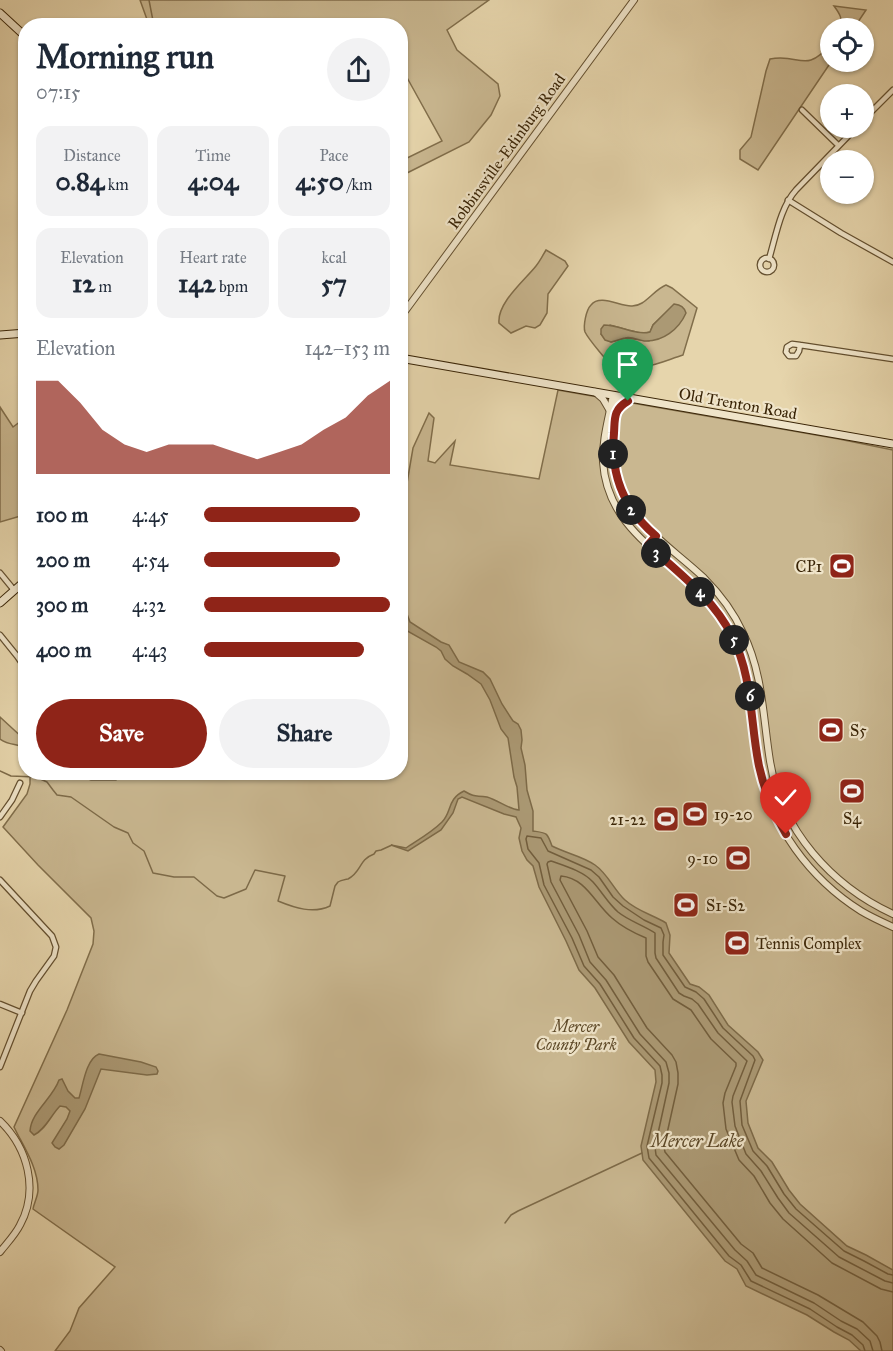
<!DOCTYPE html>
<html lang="en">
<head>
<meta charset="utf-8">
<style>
  body { margin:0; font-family:"IM FELL Great Primer",serif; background:#f2f2f3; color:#1f2937; height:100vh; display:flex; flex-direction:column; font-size:22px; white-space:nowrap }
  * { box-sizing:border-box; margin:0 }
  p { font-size:20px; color:#747a83 }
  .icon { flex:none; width:33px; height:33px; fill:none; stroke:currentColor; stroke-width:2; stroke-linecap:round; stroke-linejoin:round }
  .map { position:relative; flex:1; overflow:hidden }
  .sheet { position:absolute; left:18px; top:18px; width:390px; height:762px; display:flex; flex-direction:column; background:#fff; border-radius:24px; box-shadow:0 2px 4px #0004 }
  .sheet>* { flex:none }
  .buttons { position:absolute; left:820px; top:18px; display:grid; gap:12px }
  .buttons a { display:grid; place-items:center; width:54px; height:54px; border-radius:50%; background:#fff; box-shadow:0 2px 4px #0004; font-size:30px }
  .pin { position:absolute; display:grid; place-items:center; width:51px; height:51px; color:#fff; margin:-62px -26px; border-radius:50% 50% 50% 0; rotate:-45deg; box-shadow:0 0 6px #0007 }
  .pin .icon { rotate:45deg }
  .km { position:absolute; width:30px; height:30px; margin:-15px; border-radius:50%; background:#222; color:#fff; font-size:16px; line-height:30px; text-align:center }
  .round { display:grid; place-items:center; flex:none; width:63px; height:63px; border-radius:32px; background:#f2f2f3 }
  .summary { display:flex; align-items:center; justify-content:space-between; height:102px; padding:0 18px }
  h1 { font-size:33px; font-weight:800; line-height:45px }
  .stats { display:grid; grid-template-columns:repeat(3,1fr); gap:9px; height:102px; padding:6px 18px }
  .stats div { display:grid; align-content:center; border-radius:15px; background:#f2f2f3; text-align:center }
  .stats b { font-size:26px; font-weight:800 }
  .stats small { font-size:16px; font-weight:400 }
  .stats p { font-size:16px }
  .chart { height:168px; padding:12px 18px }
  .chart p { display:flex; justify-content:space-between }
  .chart svg { width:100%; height:108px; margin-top:6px; fill:#8f2418; opacity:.7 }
  .primary-button { display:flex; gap:12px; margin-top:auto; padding:12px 18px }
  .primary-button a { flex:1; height:69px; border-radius:36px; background:#8f2418; color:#fff; font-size:24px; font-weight:800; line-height:69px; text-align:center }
  .primary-button a+a { background:#f2f2f3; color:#1f2937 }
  ul { padding:0 18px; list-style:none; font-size:20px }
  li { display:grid; grid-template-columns:96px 72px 1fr; align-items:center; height:45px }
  li i { height:15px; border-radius:8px; background:#8f2418 }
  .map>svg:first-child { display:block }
  .green { fill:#c9b790; stroke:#816e4b; stroke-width:1.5; fill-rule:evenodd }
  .water { fill:#ab9974; stroke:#7d6a48; stroke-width:1.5 }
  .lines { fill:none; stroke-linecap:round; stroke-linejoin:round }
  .shore { stroke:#725e3d; stroke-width:1.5 }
  .stream { stroke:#7d6a48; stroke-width:1.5 }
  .minor-casing { stroke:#645030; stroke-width:7 }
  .tertiary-casing { stroke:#645030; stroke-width:8 }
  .secondary-casing { stroke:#392406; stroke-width:9 }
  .minor { stroke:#efe4c9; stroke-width:4.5 }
  .tertiary { stroke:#efe4c9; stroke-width:6 }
  .secondary { stroke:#efe4c9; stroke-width:7 }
  .route-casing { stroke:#fff; stroke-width:12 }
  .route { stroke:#8f2418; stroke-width:8 }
  .labels { text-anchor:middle; stroke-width:4.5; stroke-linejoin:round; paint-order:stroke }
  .street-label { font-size:16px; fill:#392406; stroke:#efe4c9 }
  .poi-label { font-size:16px; fill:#392406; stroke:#efe4c9; text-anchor:start }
  .park-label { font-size:16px; font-style:italic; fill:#5d4928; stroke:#efe4c9 }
  .water-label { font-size:18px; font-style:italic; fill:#5b4727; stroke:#efe4c9 }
</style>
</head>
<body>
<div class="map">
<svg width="893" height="1351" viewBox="0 0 893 1351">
  <rect width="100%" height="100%" fill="#e6d5ac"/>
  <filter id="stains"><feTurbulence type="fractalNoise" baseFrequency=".00333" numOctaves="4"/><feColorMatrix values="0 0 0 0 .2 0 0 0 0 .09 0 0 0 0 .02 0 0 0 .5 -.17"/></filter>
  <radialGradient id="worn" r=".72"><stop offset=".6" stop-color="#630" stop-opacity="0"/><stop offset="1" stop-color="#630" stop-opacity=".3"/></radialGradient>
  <g class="green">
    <polygon points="140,0 489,0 447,30 457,50 498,84 500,96 491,115 469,142 403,175 401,161 442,141 405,74 401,75 400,26 149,25"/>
    <path d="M834 6 866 10 854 28H840C843 19 840 14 834 6Z"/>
    <path d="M831 44V62L758 170 740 159V150L751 137 766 71 770 59C801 53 804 75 831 44Z"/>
    <path d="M546 250 565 261 568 266 548 294 547 313 540 325 535 328 526 326 511 333 499 323C497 303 524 281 536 266 540 261 543 255 546 250Z"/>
    <path d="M666 285 672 288 697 308 683 355C670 359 657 365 643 367 637 368 631 367 625 367 621 367 618 368 615 367 609 365 588 338 585 332 583 326 586 310 591 305 600 294 619 306 631 306 645 307 653 290 666 285ZM671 308 649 341 626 338 611 342 605 339 601 334 610 325C622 328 639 335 650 332L653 325Z"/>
    <path d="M558 390 839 439 893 450V1351H55L70 1331 79 1308 115 1267 33 1209C34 1203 38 1196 38 1190 38 1167 23 1146 14 1127L67 1010 93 944 94 931 91 918 38 865 3 827 27 794 30 784V773H72L91 780H116L121 772H400L401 484 407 483 413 448 429 413 434 418 428 461 435 463 455 441 450 465 539 479Z"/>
    <polygon points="0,407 13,427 25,418 25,522 24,515 0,522"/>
    <path d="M0 717 25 740V748C17 743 10 746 0 739Z"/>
  </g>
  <g class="water">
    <path d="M674 304C681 305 684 307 686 313 679 329 663 342 644 341 638 340 631 336 625 338 621 339 616 341 611 342L605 340 601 334V329L604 325C620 325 636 336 650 332L653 325Z"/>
    <path d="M401 598 410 622 441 642 449 645 459 662 483 672 490 679 502 704 513 721 518 724 521 730 522 740 521 748 525 765 527 790 533 811V831C547 833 547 832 552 846 565 853 582 856 595 865 608 874 614 890 625 900 637 911 653 915 666 923L670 935 669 953 690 984 699 987 709 995 728 1025 758 1052 763 1060 746 1101 748 1123 758 1148 772 1162 789 1190 800 1204 847 1246 866 1255 893 1270V1351H861L849 1340 834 1332 807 1315 746 1286 737 1269 725 1261 643 1160 641 1146 656 1082 655 1070 629 1042 595 988 579 970 566 941 539 887 533 866 527 860 522 851 519 838 521 828 516 817 504 814 462 797 458 799 453 813 441 830 408 851 391 845 406 848C418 840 432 832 442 822 452 812 447 799 464 791 476 798 475 795 487 797 498 800 508 809 519 810L517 787 514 777 508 738 501 729 490 700 481 684 467 674 453 666 445 659 441 651 436 647 402 628 401 625Z"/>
    <path d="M99 1054 141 1062 156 1067 158 1071 157 1074 147 1075 101 1069 85 1109 64 1145 59 1149 55 1147 52 1143 67 1119 70 1111 66 1107 60 1106C51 1115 46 1129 34 1135L30 1131C31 1112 53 1098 59 1080L62 1079 68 1091 75 1098H79C83 1085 86 1059 99 1054Z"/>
  </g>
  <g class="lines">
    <g class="shore">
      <polyline points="865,1351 863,1345 852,1335 837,1327 810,1309 751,1281 741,1265 729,1256 649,1158 647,1146 662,1083 662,1075 660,1066 634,1038 600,984 584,966 572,938 544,885 539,863 528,849 526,839 527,836 541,838 548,851 591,870 599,877 613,897 623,906 644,920 661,928 664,935 663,942 663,955 685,987 696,992 704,999 723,1028 753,1056 755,1060 740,1101 742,1125 753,1151 767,1166 784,1194 796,1209 844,1251 864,1261 888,1274 893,1275"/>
      <path d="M873 1351 870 1341 857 1329 841 1321 814 1303 756 1275 747 1261 735 1250 656 1155 655 1147 669 1083V1073L666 1062 640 1034 606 980 590 962 579 935 551 882 547 864 548 862 551 861C565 866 583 871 593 882 602 892 608 903 618 912 629 921 643 925 655 933V953L656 958 679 993 684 996 692 999 698 1004 718 1033 747 1061 733 1096 732 1102 735 1126 746 1154 761 1171 778 1198 789 1213 839 1257 885 1281 893 1283"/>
      <path d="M882 1351 880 1342 877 1336 863 1322 818 1295 762 1268 753 1253 741 1244 665 1152 664 1147 678 1084V1073L676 1062 672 1055 647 1028 614 975 598 957 587 931 560 880 561 876C586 878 595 904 612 918 622 927 634 933 646 938V956L648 962 673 999 691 1010 711 1039 736 1063V1066L725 1093 723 1103 726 1129 739 1160 754 1176 770 1203 783 1219 832 1263 881 1289 893 1292"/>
    </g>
    <g class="stream">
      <polyline points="149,0 154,26"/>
      <path d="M0 771 11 776 36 777 47 782 53 790 57 795 71 797 114 827 128 833 133 843 144 851 153 873 174 877H194L217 896 224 898 246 889 255 870 285 876 278 901C295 908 313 914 330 906L335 886 338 882C339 881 347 879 348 879 362 872 358 860 374 854L376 851 381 850 392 845"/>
      <polyline points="505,1223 511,1215 518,1211 642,1153"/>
    </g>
    <defs>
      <g id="minor">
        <polyline points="802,110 838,145"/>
        <polyline points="864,119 893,90"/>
        <polyline points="788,200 841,233 893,262"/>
        <circle cx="767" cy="265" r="7"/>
        <path d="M769 259C776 236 780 208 796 190L856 128"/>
        <polyline points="800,345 799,351 796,356 789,356 786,352 787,347 792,344 800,345 893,359"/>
        <polyline points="0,573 14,590"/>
        <polyline points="0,635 17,656 26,669"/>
        <polyline points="0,817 12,800 20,783"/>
        <polyline points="0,880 52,936 56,947 54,956 36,981 30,991 0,1067"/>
        <polyline points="0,1004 22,1013"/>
      </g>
      <g id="tertiary">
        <polyline points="400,318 634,0"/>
        <polyline points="595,392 603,399 610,411"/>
        <path d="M613 395C609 417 602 440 603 462 607 523 655 549 695 586 710 601 723 618 732 637 752 678 751 722 759 766 770 825 810 879 861 911 871 917 882 922 893 927"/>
        <path d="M618 396C614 418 611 441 614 464 621 519 667 543 704 578 720 594 734 613 743 633 763 673 763 718 770 761 781 830 832 886 893 914"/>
        <polyline points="616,411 623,404 634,399"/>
        <path d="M0 1121C28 1148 39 1190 20 1225 15 1235 7 1243 0 1252"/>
        <polyline points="0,1350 1,1351"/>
      </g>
      <g id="secondary">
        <polyline points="0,13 26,37"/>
        <polyline points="0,335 26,333"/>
        <polyline points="400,358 893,444"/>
        <polyline points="0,603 26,580"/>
      </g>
    </defs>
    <use href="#minor" class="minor-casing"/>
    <use href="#tertiary" class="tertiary-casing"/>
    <use href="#secondary" class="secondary-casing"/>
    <use href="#minor" class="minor"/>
    <use href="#tertiary" class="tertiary"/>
    <use href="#secondary" class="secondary"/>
  </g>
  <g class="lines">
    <defs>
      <path id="route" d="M628 401C613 410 615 418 614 433 610 474 624 509 656 536L648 545C679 573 713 598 732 636 753 677 750 722 759 766 764 790 774 813 786 834"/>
    </defs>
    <use href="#route" class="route-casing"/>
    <use href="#route" class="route"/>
  </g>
  <defs>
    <symbol id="stadium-square" viewBox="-11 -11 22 22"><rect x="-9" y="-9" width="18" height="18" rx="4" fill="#8f2418" stroke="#efe4c9"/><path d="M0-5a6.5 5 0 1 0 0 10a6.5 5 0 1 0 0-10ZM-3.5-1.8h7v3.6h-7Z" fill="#fff"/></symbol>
  </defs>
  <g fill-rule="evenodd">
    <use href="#stadium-square" x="827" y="551" width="30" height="30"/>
    <use href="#stadium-square" x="816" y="715" width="30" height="30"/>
    <use href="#stadium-square" x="837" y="776" width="30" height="30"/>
    <use href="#stadium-square" x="680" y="799" width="30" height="30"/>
    <use href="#stadium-square" x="651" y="804" width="30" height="30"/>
    <use href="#stadium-square" x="723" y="843" width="30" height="30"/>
    <use href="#stadium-square" x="671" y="890" width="30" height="30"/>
    <use href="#stadium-square" x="722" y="928" width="30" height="30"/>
  </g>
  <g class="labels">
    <g class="street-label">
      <text transform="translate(506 151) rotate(-54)" y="6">Robbinsville-Edinburg Road</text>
      <text transform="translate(738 403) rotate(10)" y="6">Old Trenton Road</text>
    </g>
    <g class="poi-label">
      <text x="822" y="572" text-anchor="end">CP1</text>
      <text x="850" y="736">S5</text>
      <text x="714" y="820">19-20</text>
      <text x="852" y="824" text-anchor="middle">S4</text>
      <text x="646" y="825" text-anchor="end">21-22</text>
      <text x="718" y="864" text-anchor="end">9-10</text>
      <text x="706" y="911">S1-S2</text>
      <text x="756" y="949">Tennis Complex</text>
    </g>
    <g class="park-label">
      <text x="576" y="1032">Mercer<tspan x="576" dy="18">County Park</tspan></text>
    </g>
    <g class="water-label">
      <text x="697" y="1147">Mercer Lake</text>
    </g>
  </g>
  <rect width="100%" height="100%" filter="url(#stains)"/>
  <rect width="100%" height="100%" fill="url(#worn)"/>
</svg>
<div class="buttons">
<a><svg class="icon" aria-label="locate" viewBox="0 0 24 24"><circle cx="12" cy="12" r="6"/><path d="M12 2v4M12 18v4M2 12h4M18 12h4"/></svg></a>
<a>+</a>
<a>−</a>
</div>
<div class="pin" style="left:628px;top:401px;background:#1e9e55"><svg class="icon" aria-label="arrive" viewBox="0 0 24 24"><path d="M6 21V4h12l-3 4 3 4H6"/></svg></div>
<div class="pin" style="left:786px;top:834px;background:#d93025"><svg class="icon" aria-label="check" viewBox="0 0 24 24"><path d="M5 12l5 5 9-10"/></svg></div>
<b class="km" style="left:613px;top:454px">1</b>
<b class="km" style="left:631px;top:510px">2</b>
<b class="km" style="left:656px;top:553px">3</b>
<b class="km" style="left:700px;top:592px">4</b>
<b class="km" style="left:734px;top:640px">5</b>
<b class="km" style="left:750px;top:696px">6</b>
<section class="sheet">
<div class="summary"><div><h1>Morning run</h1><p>07:15</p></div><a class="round"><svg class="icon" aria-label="share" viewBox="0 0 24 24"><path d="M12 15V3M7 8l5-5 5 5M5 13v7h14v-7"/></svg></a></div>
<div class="stats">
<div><p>Distance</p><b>0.84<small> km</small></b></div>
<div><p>Time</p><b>4:04</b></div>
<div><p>Pace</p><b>4:50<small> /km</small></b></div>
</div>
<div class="stats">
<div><p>Elevation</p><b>12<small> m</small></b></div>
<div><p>Heart rate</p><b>142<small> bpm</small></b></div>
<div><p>kcal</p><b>57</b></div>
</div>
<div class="chart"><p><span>Elevation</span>142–153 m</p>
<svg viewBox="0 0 160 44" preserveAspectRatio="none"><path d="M0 44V6L10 6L20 15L30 26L40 32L50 35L60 32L70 32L80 32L90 35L100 38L110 35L120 32L130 26L140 21L150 12L160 6V44z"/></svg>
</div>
<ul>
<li><b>100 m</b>4:45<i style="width:84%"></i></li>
<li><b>200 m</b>4:54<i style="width:73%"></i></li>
<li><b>300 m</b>4:32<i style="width:100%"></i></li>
<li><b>400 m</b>4:43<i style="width:86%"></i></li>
</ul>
<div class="primary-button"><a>Save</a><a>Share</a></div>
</section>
</div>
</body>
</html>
